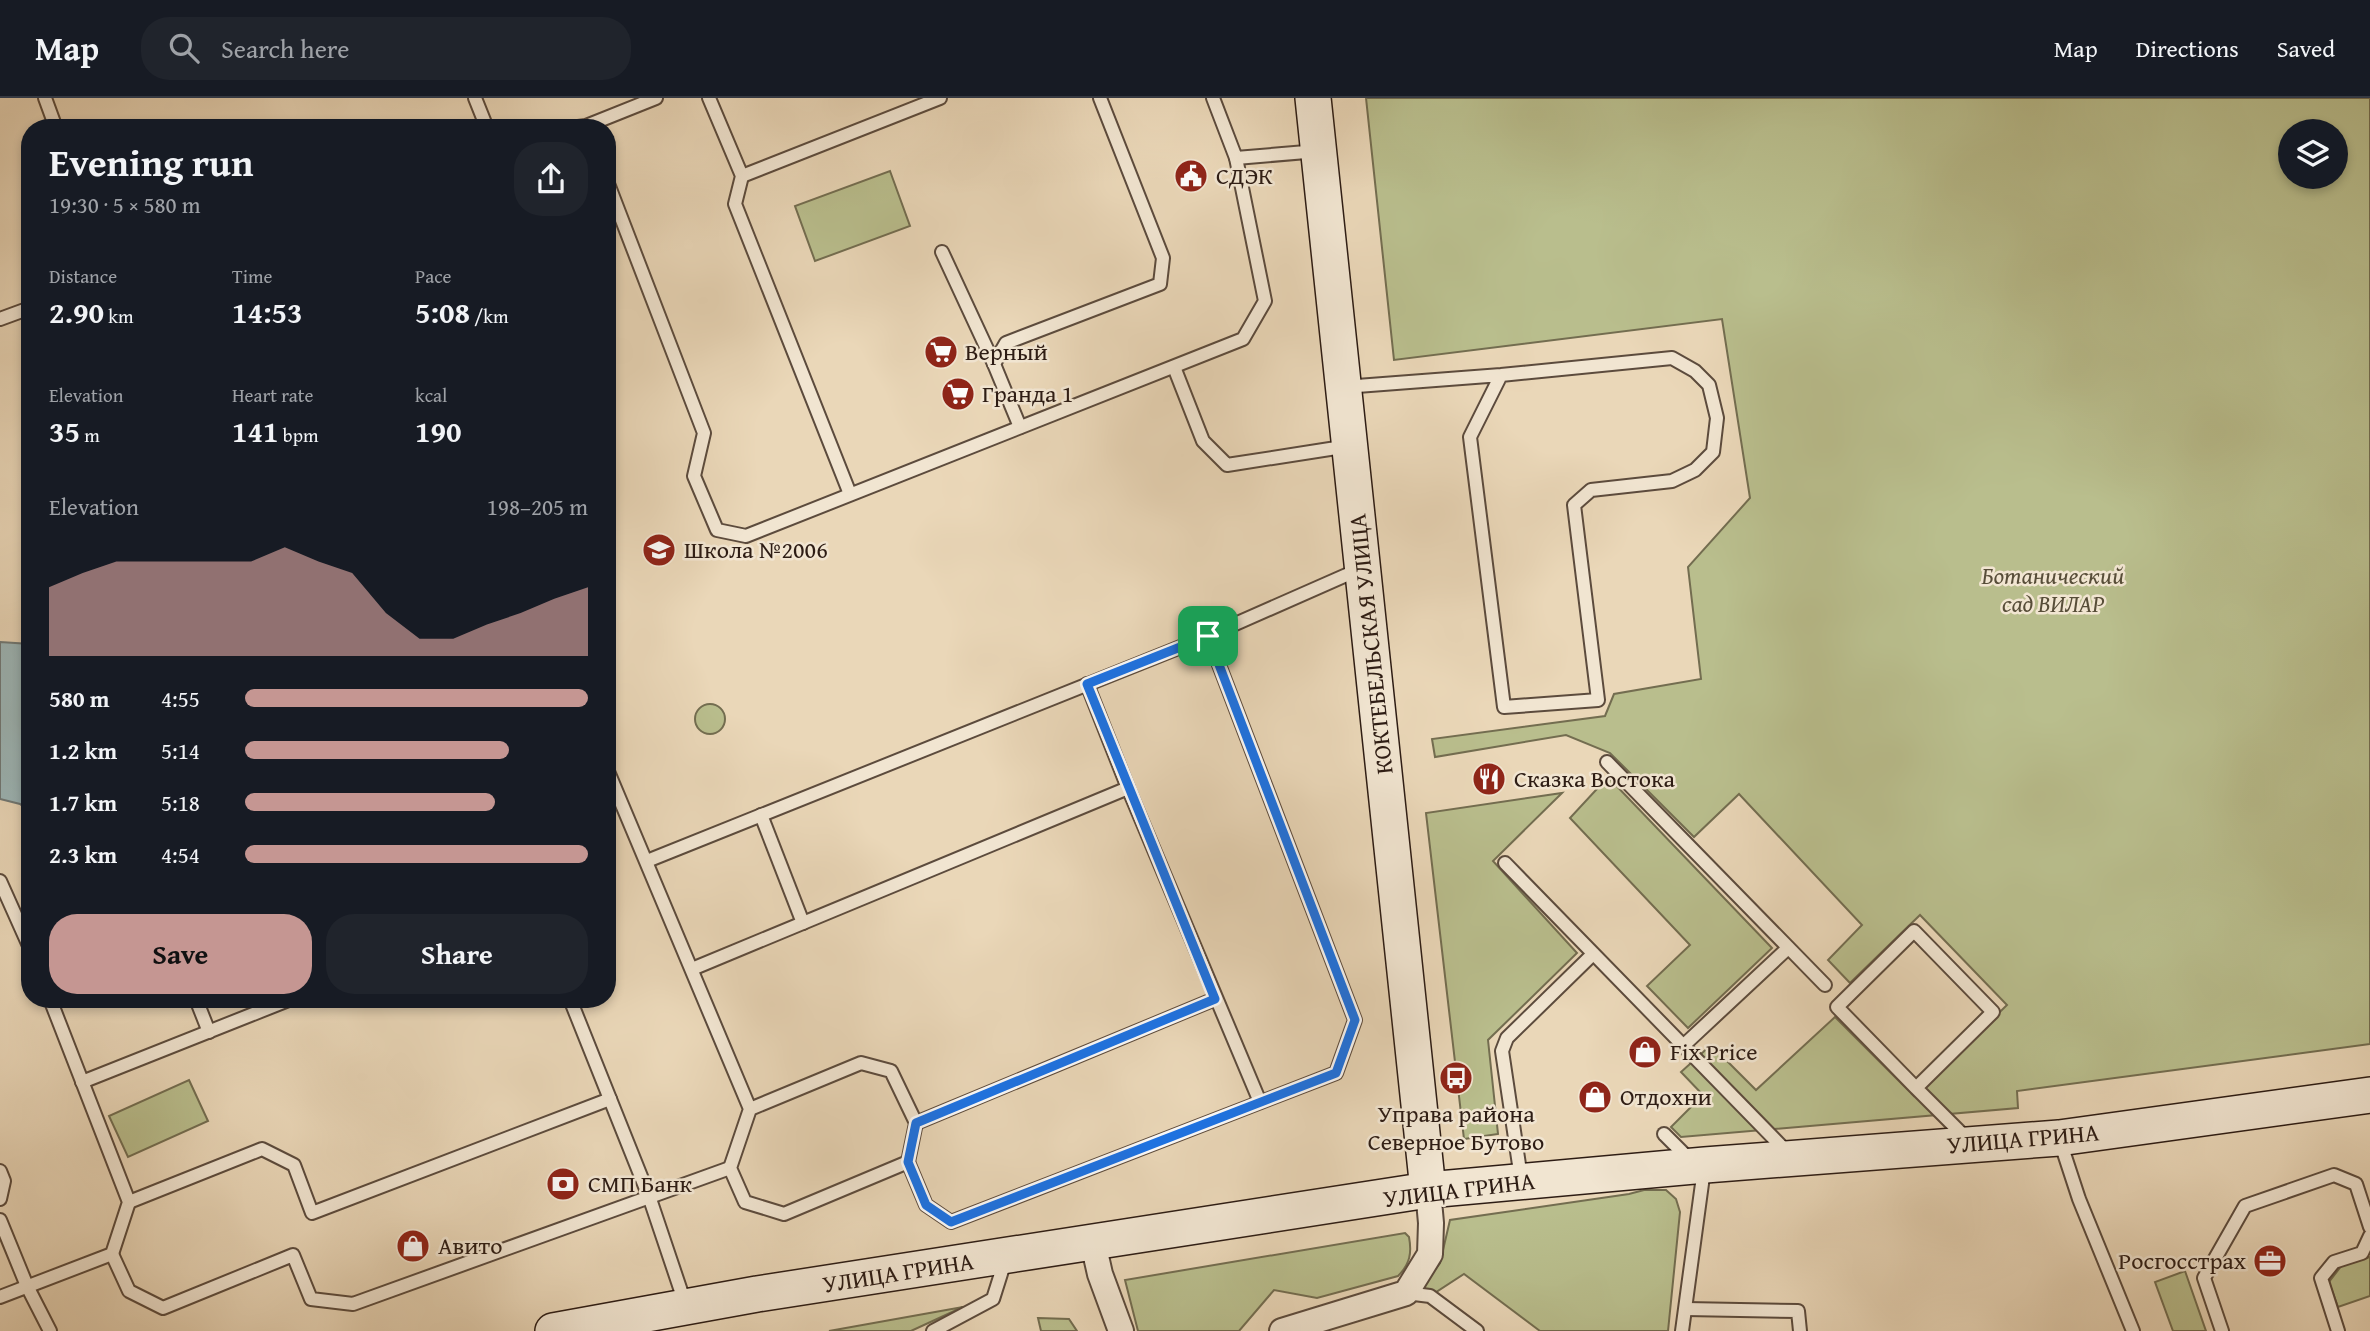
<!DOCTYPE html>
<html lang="en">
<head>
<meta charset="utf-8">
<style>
  body { margin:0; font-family:"Gentium Book Plus",serif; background:#20242c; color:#f1f3f6; height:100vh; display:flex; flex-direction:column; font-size:26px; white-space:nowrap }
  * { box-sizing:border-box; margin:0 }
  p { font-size:23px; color:#9ea1a6 }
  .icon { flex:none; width:38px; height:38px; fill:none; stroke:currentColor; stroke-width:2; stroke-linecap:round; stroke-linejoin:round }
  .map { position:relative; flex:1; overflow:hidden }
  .details { position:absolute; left:21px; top:21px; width:595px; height:889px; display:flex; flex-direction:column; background:#171b24; border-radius:28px; box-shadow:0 4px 10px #0003 }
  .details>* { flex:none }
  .tools { position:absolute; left:2278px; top:21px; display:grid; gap:14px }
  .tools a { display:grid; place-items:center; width:70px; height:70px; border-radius:50%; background:#171b24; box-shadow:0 4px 10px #0003; font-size:35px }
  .pin { position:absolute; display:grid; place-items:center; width:60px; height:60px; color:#fff; margin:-30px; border-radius:14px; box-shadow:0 4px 10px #0006 }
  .round { display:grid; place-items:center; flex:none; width:74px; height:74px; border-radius:28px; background:#20242c }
  .headline { display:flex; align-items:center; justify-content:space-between; height:119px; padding:0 28px }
  h1 { font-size:38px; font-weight:700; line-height:52px }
  .figures { display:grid; grid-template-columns:repeat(3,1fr); gap:10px; height:119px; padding:7px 28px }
  .figures div { display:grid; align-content:center }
  .figures b { font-size:30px; font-weight:700 }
  .figures small { font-size:19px; font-weight:400 }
  .figures p { font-size:19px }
  .chart { height:196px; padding:14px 28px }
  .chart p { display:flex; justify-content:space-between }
  .chart svg { width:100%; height:126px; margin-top:7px; fill:#c59692; opacity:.7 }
  .cta { display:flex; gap:14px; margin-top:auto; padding:14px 28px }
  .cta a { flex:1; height:80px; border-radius:28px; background:#c59692; color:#111; font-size:28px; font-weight:700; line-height:80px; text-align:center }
  .cta a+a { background:#20242c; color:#f1f3f6 }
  ul { padding:0 28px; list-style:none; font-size:23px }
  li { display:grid; grid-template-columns:112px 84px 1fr; align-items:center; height:52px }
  li i { height:18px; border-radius:9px; background:#c59692 }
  header { display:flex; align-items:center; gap:42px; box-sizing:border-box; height:98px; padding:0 35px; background:#171b24; border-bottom:2px solid #363941 }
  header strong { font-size:33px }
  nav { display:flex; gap:38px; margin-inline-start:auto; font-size:24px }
  .search { width:490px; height:63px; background:#20242c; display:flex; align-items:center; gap:18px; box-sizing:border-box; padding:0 24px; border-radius:28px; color:#9ea1a6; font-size:26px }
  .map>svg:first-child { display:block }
  .green { fill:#b9be8d; stroke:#736d50; stroke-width:2; fill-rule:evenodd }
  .water { fill:#9cb7b9; stroke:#707977; stroke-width:2 }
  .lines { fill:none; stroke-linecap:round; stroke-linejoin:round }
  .lane-casing { stroke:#5c4b3d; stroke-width:16 }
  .street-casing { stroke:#5c4b3d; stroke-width:28 }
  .secondary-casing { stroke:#2d1c14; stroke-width:38 }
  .lane { stroke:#f1e5d1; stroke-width:12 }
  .street { stroke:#f1e5d1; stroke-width:24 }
  .secondary { stroke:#f1e5d1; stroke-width:35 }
  .route-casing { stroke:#fff; stroke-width:14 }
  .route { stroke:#1a73e8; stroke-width:9 }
  .labels { text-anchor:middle; stroke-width:5; stroke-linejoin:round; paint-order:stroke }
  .poi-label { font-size:24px; fill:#2d1c14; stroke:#f1e5d1; text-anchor:start }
  .park-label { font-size:24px; font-style:italic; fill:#574d38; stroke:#f1e5d1 }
  .street-label { font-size:24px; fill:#2d1c14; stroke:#f1e5d1 }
</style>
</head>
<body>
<header>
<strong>Map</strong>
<div class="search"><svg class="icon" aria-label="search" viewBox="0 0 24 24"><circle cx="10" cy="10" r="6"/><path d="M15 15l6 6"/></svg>Search here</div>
<nav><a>Map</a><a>Directions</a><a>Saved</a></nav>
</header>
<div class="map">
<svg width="2370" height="1233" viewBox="0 0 2370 1233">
  <rect width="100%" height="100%" fill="#ead7b8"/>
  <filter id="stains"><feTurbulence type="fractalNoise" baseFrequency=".00286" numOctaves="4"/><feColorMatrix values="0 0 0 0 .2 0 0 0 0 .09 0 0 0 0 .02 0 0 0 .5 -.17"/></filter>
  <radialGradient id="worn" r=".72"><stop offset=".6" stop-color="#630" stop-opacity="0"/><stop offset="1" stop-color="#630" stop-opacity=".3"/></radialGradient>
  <g class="green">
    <path d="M1366 0H2370V946L2017 993 2018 1010 1681 1039 1671 1029 1703 997 1681 974 1711 947 1756 992 1835 919 1914 998 2007 907 1920 817 1850 885 1828 862 1862 827 1739 696 1694 739 1610 655 1566 637 1435 659 1432 641 1605 618 1614 596 1701 581 1688 469 1750 400 1722 221 1394 262ZM2291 33H2336V79H2291Z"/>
    <polygon points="890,73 910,128 815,163 795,108"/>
    <circle cx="710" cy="621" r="15"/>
    <polygon points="1608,679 1772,850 1688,930 1647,888 1690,847 1570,720"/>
    <polygon points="1562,695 1493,763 1577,855 1488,942 1498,1036 1464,1041 1426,715"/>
    <polygon points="189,982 208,1023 128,1059 109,1018"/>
    <polygon points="1644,1092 1666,1092 1676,1101 1680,1114 1668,1233 1540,1233 1464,1176 1430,1198 1423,1187 1440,1165 1450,1122 1629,1096"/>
    <path d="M1405 1135 1409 1139C1412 1155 1410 1166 1398 1178L1317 1200 1274 1192 1239 1233H1138L1125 1182Z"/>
    <polygon points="2370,1159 2370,1198 2338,1209 2329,1184 2342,1167"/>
    <polygon points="2185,1173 2206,1233 2173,1233 2155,1184"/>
    <polygon points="963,1209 911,1233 829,1233"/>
    <polygon points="1038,1220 1069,1221 1077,1233 1041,1233"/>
  </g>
  <polygon class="water" points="0,544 30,546 30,714 20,706 0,701"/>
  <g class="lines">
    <defs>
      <g id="lane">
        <polyline points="45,0 56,30"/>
        <polyline points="475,0 487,30"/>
        <polyline points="709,0 742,78 735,106 850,396"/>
        <polyline points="1213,0 1236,60 1318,53"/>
        <polyline points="570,30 586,28 656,0"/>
        <polyline points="742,78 940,0"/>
        <polyline points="607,83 704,335 694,378 717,432 746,438 1243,241 1265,203 1236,60"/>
        <polyline points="942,154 994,266"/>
        <polyline points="0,221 30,210"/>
        <polyline points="1174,269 1203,343 1227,367 1349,348"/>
        <polyline points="1344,289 1501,277 1672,260 1695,273 1709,287 1717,320 1713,354 1695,372 1672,383 1591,392 1574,407 1598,602 1504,609 1470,339 1501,277"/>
        <polyline points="1020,329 994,266 1006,245 1160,186 1163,160 1100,0"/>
        <polyline points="1087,586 1128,690"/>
        <polyline points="1607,664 1825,887"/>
        <polyline points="607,671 750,1011 730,1070 745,1104 784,1116 908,1064 916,1025 891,973 861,965 750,1011"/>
        <polyline points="761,717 803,825"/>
        <polyline points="647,763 1208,538 1360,471"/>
        <polyline points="1505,765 1788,1055"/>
        <polyline points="0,783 30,850"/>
        <polyline points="692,871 1128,690 1260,1004"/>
        <polyline points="196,901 209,934"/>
        <polyline points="570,901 650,1101 685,1205"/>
        <polyline points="1683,948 1788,850"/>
        <polyline points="82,984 291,901"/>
        <polyline points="1916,990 1837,909 1914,833 1993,914 1916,990 1966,1040"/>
        <polyline points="916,1025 1215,901"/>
        <polyline points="1664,1036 1691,1063"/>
        <polyline points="2060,1043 2079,1101 2133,1233"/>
        <polyline points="908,1064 926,1107 951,1124 1336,975 1355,922 1208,538"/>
        <polyline points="0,1073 4,1083 0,1101"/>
        <polyline points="1521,1080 1502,953 1507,940 1593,856"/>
        <polyline points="129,1104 262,1051 294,1067 312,1115 610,1001"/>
        <polyline points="0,1122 27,1188 50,1233"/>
        <polyline points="112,1156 129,1193 163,1210 293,1157 311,1201 353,1206 730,1070"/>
        <polyline points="1406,1195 1430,1198 1477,1233"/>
        <polyline points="0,1199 112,1156 129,1104 50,901"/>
        <polyline points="1686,1211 1798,1213 1800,1233"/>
        <polyline points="933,1233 993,1201 1005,1163"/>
        <polyline points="1682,1233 1704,1071"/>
        <polyline points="2222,1233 2204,1180 2245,1108 2334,1077 2356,1086 2370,1129"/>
        <polyline points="2338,1233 2321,1180 2334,1164 2362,1155 2370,1138"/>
      </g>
      <g id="street">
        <polyline points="1093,1145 1100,1176 1121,1233"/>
        <polyline points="1282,1233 1406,1195 1430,1156 1431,1125 1428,1092"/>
      </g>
      <g id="secondary">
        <polyline points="1313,0 1428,1092"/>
        <polyline points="553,1233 757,1196 1428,1092 1705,1067 2059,1040 2370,997"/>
      </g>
    </defs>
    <use href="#lane" class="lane-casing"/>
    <use href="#street" class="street-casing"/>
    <use href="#secondary" class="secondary-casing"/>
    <use href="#lane" class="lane"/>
    <use href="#street" class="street"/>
    <use href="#secondary" class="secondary"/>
  </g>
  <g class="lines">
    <defs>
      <polygon id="route" points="1208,538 1355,922 1336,975 951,1124 926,1107 908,1064 916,1025 1215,901 1087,586"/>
    </defs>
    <use href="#route" class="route-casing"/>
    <use href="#route" class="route"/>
  </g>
  <defs>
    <symbol id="civic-disc" viewBox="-11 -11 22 22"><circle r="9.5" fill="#8f2418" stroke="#f1e5d1"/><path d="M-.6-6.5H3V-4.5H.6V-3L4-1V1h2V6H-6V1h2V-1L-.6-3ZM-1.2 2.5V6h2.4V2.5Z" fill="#fff"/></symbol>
    <symbol id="supermarket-disc" viewBox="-11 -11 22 22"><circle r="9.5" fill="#8f2418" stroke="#f1e5d1"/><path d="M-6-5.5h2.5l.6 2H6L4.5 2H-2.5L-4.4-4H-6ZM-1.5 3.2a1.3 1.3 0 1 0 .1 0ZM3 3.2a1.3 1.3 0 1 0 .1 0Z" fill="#fff"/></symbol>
    <symbol id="school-disc" viewBox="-11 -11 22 22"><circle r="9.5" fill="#8f2418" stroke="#f1e5d1"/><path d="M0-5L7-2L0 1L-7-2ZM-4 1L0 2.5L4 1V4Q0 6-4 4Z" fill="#fff"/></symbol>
    <symbol id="restaurant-disc" viewBox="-11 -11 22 22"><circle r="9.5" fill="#8f2418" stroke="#f1e5d1"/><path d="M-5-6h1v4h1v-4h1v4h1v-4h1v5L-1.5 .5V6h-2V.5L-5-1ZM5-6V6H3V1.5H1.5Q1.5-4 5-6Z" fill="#fff"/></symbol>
    <symbol id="shop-disc" viewBox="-11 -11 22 22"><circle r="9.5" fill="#8f2418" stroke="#f1e5d1"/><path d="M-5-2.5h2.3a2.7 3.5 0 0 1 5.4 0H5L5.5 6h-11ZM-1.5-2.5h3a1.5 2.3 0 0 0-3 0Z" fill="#fff"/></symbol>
    <symbol id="bus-disc" viewBox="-11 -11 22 22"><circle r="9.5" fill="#8f2418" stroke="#f1e5d1"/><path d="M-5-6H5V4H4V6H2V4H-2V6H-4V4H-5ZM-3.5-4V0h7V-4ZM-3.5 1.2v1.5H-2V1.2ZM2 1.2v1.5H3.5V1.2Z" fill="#fff"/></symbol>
    <symbol id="bank-disc" viewBox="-11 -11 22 22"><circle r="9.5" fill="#8f2418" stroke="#f1e5d1"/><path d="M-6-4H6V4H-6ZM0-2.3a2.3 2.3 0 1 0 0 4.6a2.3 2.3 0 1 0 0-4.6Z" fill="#fff"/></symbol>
    <symbol id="office-disc" viewBox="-11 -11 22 22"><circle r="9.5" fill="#8f2418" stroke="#f1e5d1"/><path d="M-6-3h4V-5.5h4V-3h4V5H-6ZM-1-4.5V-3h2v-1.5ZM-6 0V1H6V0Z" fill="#fff"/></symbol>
  </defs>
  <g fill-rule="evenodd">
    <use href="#civic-disc" x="1172" y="59" width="38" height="38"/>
    <use href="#supermarket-disc" x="922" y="235" width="38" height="38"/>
    <use href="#supermarket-disc" x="939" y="277" width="38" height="38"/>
    <use href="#school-disc" x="640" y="433" width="38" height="38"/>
    <use href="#restaurant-disc" x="1470" y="662" width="38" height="38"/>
    <use href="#shop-disc" x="1626" y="935" width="38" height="38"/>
    <use href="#bus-disc" x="1437" y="961" width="38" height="38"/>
    <use href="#shop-disc" x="1576" y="980" width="38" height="38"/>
    <use href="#bank-disc" x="544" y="1067" width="38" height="38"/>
    <use href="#shop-disc" x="394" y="1129" width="38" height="38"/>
    <use href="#office-disc" x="2251" y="1144" width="38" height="38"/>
  </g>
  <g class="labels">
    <g class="poi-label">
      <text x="1216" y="86">СДЭК</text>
      <text x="965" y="262">Верный</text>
      <text x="982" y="304">Гранда 1</text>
      <text x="684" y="460">Школа №2006</text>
      <text x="1514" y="689">Сказка Востока</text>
      <text x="1670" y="962">Fix Price</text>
      <text x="1620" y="1007">Отдохни</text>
      <text x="1456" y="1024" text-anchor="middle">Управа района<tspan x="1456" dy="28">Северное Бутово</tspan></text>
      <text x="588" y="1094">СМП Банк</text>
      <text x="438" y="1156">Авито</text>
      <text x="2246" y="1171" text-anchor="end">Росгосстрах</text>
    </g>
    <g class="park-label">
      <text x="2053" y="486">Ботанический<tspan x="2053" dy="28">сад ВИЛАР</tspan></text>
    </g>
    <g class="street-label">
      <text transform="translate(1371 546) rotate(-96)" y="8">КОКТЕБЕЛЬСКАЯ УЛИЦА</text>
      <text transform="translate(2023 1041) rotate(-5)" y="8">УЛИЦА ГРИНА</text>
      <text transform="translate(1459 1092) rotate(-7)" y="8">УЛИЦА ГРИНА</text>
      <text transform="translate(898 1175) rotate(-9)" y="8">УЛИЦА ГРИНА</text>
    </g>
  </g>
  <rect width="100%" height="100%" filter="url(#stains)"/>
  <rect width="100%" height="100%" fill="url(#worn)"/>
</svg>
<div class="tools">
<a><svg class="icon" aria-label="layers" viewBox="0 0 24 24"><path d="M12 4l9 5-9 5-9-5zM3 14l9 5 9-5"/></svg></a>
</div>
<div class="pin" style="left:1208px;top:538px;background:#1e9e55"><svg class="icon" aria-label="arrive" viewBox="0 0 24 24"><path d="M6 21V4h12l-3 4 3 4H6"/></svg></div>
<section class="details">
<div class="headline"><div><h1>Evening run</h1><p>19:30 · 5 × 580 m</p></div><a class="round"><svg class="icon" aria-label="share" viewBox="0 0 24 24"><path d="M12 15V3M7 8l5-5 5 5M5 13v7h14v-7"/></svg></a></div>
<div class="figures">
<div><p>Distance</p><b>2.90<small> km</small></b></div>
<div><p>Time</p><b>14:53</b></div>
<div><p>Pace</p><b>5:08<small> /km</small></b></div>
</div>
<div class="figures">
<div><p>Elevation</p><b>35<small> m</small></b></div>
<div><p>Heart rate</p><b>141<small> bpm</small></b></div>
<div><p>kcal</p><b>190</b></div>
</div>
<div class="chart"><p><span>Elevation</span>198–205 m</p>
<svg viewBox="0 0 160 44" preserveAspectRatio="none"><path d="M0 44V20L10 15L20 11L30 11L40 11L50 11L60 11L70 6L80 11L90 15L100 29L110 38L120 38L130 33L140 29L150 24L160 20V44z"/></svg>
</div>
<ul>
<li><b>580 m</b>4:55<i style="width:100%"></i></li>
<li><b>1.2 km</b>5:14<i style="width:77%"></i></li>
<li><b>1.7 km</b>5:18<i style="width:73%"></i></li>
<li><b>2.3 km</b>4:54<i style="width:100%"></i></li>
</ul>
<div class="cta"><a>Save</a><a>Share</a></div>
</section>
</div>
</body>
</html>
